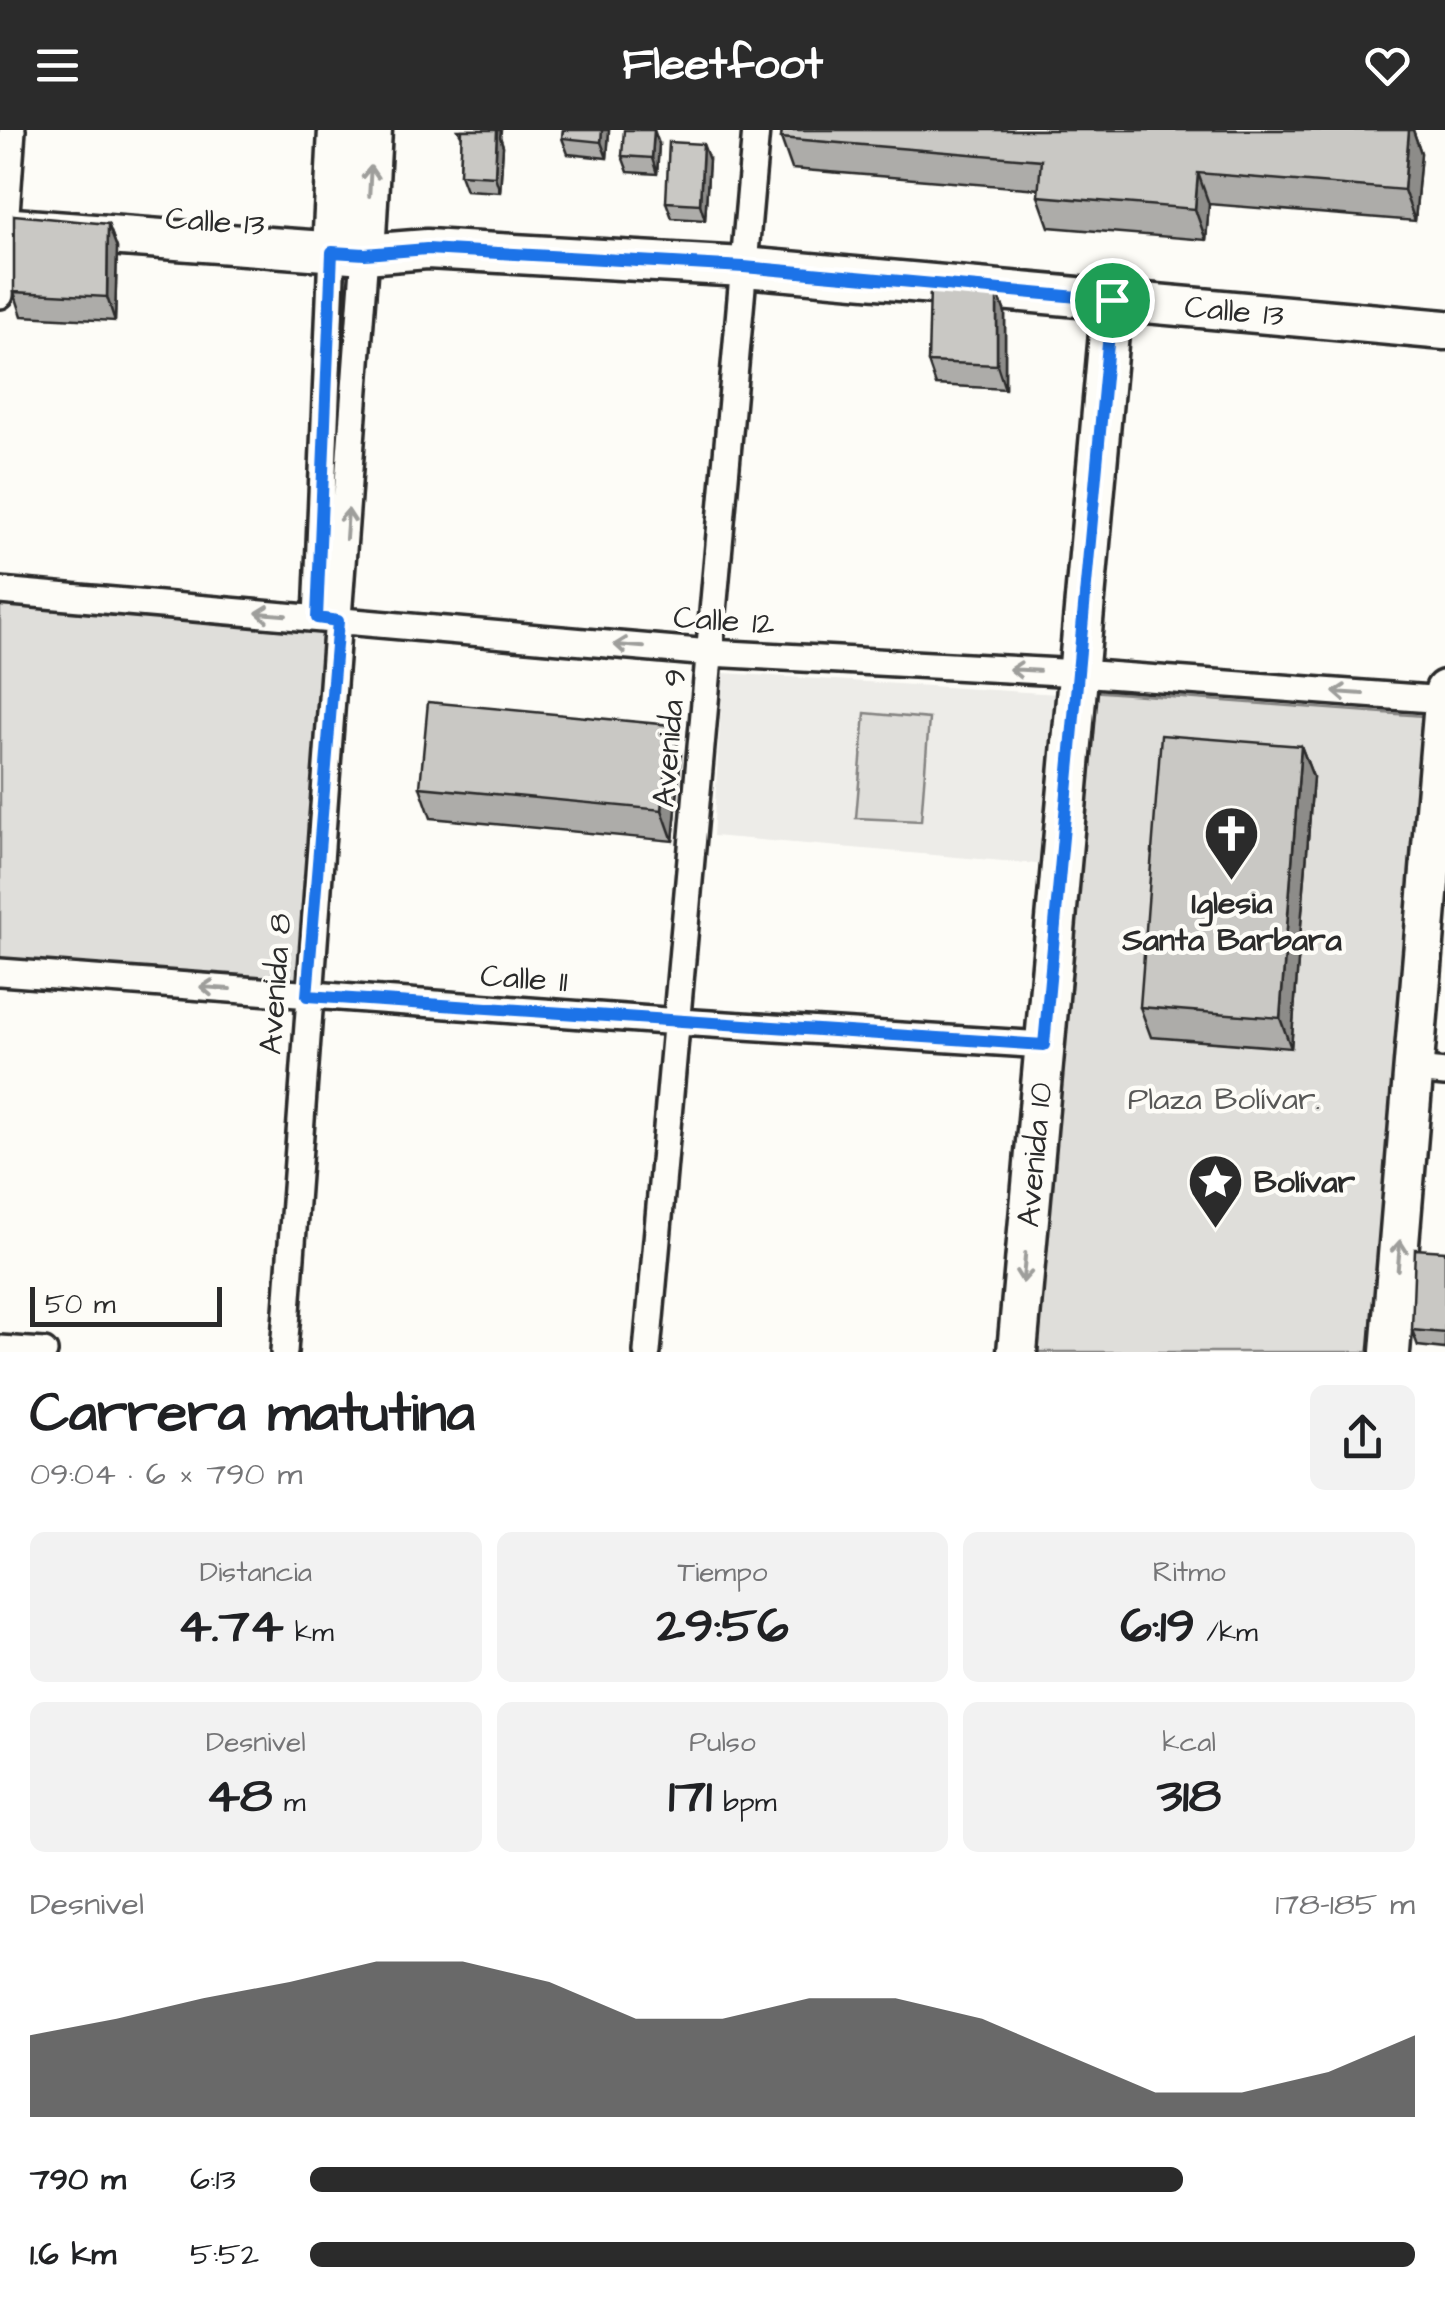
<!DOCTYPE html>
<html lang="es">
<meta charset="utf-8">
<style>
body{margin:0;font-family:"Architects Daughter",sans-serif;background:#f2f2f2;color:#202124;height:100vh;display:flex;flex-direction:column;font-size:38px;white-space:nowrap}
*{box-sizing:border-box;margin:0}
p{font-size:32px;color:#757577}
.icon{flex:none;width:55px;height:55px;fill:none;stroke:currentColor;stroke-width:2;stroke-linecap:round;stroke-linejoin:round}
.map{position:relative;height:1222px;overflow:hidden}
.drawer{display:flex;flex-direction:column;background:#fff;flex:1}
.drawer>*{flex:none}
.scale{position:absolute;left:30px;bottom:25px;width:192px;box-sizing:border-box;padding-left:10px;border:5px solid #2b2b2b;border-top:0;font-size:28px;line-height:35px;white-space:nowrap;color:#2b2b2b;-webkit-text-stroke:8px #fdfcf7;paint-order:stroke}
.pin{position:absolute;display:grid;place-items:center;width:85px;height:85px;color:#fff;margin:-42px;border:5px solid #fff;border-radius:50%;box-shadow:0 2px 10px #0007}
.round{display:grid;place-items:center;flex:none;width:105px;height:105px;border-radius:15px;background:#f2f2f2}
.headline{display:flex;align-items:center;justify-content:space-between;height:170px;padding:0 30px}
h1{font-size:55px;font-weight:800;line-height:75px}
.metrics{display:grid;grid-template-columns:repeat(3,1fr);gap:15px;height:170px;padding:10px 30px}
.metrics div{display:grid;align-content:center;border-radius:15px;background:#f2f2f2;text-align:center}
.metrics b{font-size:50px;font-weight:800}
.metrics small{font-size:28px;font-weight:400}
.metrics p{font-size:28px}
.chart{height:280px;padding:20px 30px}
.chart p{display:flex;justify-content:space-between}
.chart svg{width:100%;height:180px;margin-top:10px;fill:#2b2b2b;opacity:.7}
ul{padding:0 30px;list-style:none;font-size:32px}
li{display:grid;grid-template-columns:160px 120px 1fr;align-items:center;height:75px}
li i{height:25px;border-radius:12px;background:#2b2b2b}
header{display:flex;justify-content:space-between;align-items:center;height:130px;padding:0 30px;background:#2b2b2b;color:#fff;font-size:45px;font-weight:800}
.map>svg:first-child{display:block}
.built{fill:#edece8}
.green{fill:#dfdeda;stroke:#858482;stroke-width:2.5}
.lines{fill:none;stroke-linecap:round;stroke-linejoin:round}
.street-casing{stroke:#2b2b2b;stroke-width:32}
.secondary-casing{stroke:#2b2b2b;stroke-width:45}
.street{stroke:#fdfcf7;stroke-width:25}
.secondary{stroke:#fdfcf7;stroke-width:38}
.wall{fill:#adaca9;stroke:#2b2b2b;stroke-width:2.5}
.shaded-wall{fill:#8d8c89;stroke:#2b2b2b;stroke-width:2.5}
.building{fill:#c9c8c4;stroke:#2b2b2b;stroke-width:2.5}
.oneway{stroke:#9e9e9b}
.route-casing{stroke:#fff;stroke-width:20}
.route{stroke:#1a73e8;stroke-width:12}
.labels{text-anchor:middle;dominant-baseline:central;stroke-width:9;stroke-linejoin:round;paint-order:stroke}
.street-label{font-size:32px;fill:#2b2b2b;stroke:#fdfcf7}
.poi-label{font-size:32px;font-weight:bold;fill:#2b2b2b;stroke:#fdfcf7}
.park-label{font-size:32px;fill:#585857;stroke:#fdfcf7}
</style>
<header><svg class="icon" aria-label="menu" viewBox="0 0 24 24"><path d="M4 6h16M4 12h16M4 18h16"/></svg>Fleetfoot<svg class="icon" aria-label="heart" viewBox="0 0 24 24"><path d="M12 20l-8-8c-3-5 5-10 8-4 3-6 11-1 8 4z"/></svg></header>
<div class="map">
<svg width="1445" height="1222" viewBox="0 0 1445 1222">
<rect width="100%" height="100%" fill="#fdfcf7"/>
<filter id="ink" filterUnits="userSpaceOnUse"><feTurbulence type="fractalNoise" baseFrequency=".01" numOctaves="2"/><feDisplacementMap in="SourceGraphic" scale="20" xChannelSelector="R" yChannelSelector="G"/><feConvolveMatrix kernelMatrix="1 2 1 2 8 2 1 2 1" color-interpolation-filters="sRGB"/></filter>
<g filter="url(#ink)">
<path class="built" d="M723,543l336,21 -11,171 -335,-29z"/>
<path class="green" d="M0,469l332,30 -32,361 -300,-26z
M1090,561l334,25 -52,636h-337z
M865,583l64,6 -8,102 -65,-3z"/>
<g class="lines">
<defs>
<path id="street" d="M0,165l12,-165
M0,461l710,62 369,20 366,27
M317,488l15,-367
M0,842l679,50 365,23
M1416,940l29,3
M0,1219l44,3
M284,1222c24,-366 56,-732 81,-1098
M647,1222l109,-1222"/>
<g id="secondary">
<path id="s1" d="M0,97l365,27 62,-5 317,18 701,63"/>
<path d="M332,121l6,-121"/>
<path d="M365,124l7,-124"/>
<path id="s2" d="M1017,1222l95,-1052"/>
<path d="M1390,1222l55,-662"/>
</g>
</defs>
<use href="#street" class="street-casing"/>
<use href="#secondary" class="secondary-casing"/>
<use href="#street" class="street"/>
<use href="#secondary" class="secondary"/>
</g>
<path class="wall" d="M458,0h43l-1,7 3,9 -3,46 -34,-2 -6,-16 2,-37z
M563,0h46l-2,28 -39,-4 -6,-16z
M782,0h631l8,23 -6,68 -206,-17 -3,36 -157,-13 -11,-31 1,-7 -247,-20 -11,-31z
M659,14l-2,30 -29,-2 -6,-16z
M709,30l-4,60 -33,-2 -6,-16z
M108,94l9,24 -2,73 -93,-5 -8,-24z
M997,160l8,23v76l-69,-4 -8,-23z
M670,595l11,30 -8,86 -242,-23 -11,-31z
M1301,616l12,31 -22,271 -140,-11 -11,-30z
M1445,1121v98l-27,-3 -6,-16z"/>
<path class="shaded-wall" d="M497,0h4l-1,7 3,9 -3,46 -5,-16z
M602,0h7l-2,28 -6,-16z
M654,0l5,14 -2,30 -5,-16z
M1409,0h4l8,23 -6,68 -11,-31z
M703,14l6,16 -4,60 -5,-16z
M1198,43l11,31 -3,36 -11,-31z
M108,94l9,24 -2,73 -8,-24z
M997,160l8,23v76l-8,-24z
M670,595l11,30 -8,86 -11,-31z
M1301,616l12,31 -22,271 -11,-30z"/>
<path class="building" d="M462,0h35l-2,46 -35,-2z
M563,0h39l-1,12 -39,-4z
M624,0h30l-2,28 -30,-2z
M782,0h627l-5,60 -206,-17 -3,36 -157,-13 3,-36 -260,-22z
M669,12l34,2 -3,60 -34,-2z
M14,85l94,9 -1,73 -93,-5z
M930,158l67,2v75l-69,-3z
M428,572l242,23 -8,85 -242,-23z
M1161,605l140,11 -21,272 -140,-11z
M1415,1119l30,2v82l-33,-3z"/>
<defs><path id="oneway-shaft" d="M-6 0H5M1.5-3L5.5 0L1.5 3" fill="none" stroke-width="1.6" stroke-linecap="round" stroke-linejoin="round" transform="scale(2.5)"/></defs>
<g class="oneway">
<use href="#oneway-shaft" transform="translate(370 51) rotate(-87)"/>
<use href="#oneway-shaft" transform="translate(347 394) rotate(-86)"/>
<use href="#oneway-shaft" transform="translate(271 484) rotate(-175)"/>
<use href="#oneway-shaft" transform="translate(629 516) rotate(-175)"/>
<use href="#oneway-shaft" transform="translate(1024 540) rotate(-177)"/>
<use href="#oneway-shaft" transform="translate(1348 563) rotate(-176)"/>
<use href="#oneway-shaft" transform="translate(215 858) rotate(-176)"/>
<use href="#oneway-shaft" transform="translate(1399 1125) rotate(-85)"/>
<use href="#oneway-shaft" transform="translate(1024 1138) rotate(95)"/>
</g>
</g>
<g class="lines" filter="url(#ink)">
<defs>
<path id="route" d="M427,119l317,18 368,33 -68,745 -737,-49 31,-375 -21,-3 15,-366 33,2z"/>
</defs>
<use href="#route" class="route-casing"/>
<use href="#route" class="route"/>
</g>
<defs>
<symbol id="church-pin" viewBox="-11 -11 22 30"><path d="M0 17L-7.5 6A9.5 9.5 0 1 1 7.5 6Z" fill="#2b2b2b" stroke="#fdfcf7"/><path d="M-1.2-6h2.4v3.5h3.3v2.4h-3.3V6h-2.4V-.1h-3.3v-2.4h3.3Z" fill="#fff"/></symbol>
<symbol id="sight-pin" viewBox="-11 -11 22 30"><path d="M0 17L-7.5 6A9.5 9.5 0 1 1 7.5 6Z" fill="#2b2b2b" stroke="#fdfcf7"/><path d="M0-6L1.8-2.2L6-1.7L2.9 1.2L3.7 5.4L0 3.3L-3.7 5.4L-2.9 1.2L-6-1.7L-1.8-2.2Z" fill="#fff"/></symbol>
</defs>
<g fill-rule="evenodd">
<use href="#church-pin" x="1200" y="672" width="63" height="86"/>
<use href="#sight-pin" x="1184" y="1020" width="63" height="86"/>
</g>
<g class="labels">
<g class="street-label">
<text transform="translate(215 92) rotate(4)">Calle 13</text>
<text stroke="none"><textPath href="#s1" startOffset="1238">Calle 13</textPath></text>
<text transform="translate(724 491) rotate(4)">Calle 12</text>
<text transform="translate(670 608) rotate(-85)">Avenida 9</text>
<text transform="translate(524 849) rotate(4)">Calle 11</text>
<text transform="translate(276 854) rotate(-86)">Avenida 8</text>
<text stroke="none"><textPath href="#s2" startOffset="198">Avenida 10</textPath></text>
</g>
<g class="poi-label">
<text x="1232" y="773">Iglesia<tspan x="1232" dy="37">Santa Barbara</tspan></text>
<text x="1254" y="1052" text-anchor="start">Bolívar</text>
</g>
<g class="park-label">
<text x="1224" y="969">Plaza Bolívar.</text>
</g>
</g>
</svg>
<div class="scale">50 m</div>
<div class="pin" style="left:1112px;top:170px;background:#1e9e55"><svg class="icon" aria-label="arrive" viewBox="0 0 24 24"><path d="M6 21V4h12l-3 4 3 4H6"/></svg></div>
</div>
<section class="drawer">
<div class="headline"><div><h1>Carrera matutina</h1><p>09:04 · 6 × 790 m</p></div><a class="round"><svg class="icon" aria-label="share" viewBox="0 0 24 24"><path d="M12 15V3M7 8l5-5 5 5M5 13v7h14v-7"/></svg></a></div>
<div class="metrics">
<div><p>Distancia</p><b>4.74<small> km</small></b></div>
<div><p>Tiempo</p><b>29:56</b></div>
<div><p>Ritmo</p><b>6:19<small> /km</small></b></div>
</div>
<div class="metrics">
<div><p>Desnivel</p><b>48<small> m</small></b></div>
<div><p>Pulso</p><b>171<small> bpm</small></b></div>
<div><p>kcal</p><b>318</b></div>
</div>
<div class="chart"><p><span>Desnivel</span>178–185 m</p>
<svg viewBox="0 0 160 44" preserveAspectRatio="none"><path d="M0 44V24L10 20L20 15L30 11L40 6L50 6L60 11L70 20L80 20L90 15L100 15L110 20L120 29L130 38L140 38L150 33L160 24V44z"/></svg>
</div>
<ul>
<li><b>790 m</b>6:13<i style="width:79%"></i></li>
<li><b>1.6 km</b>5:52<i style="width:100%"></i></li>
</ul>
</section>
